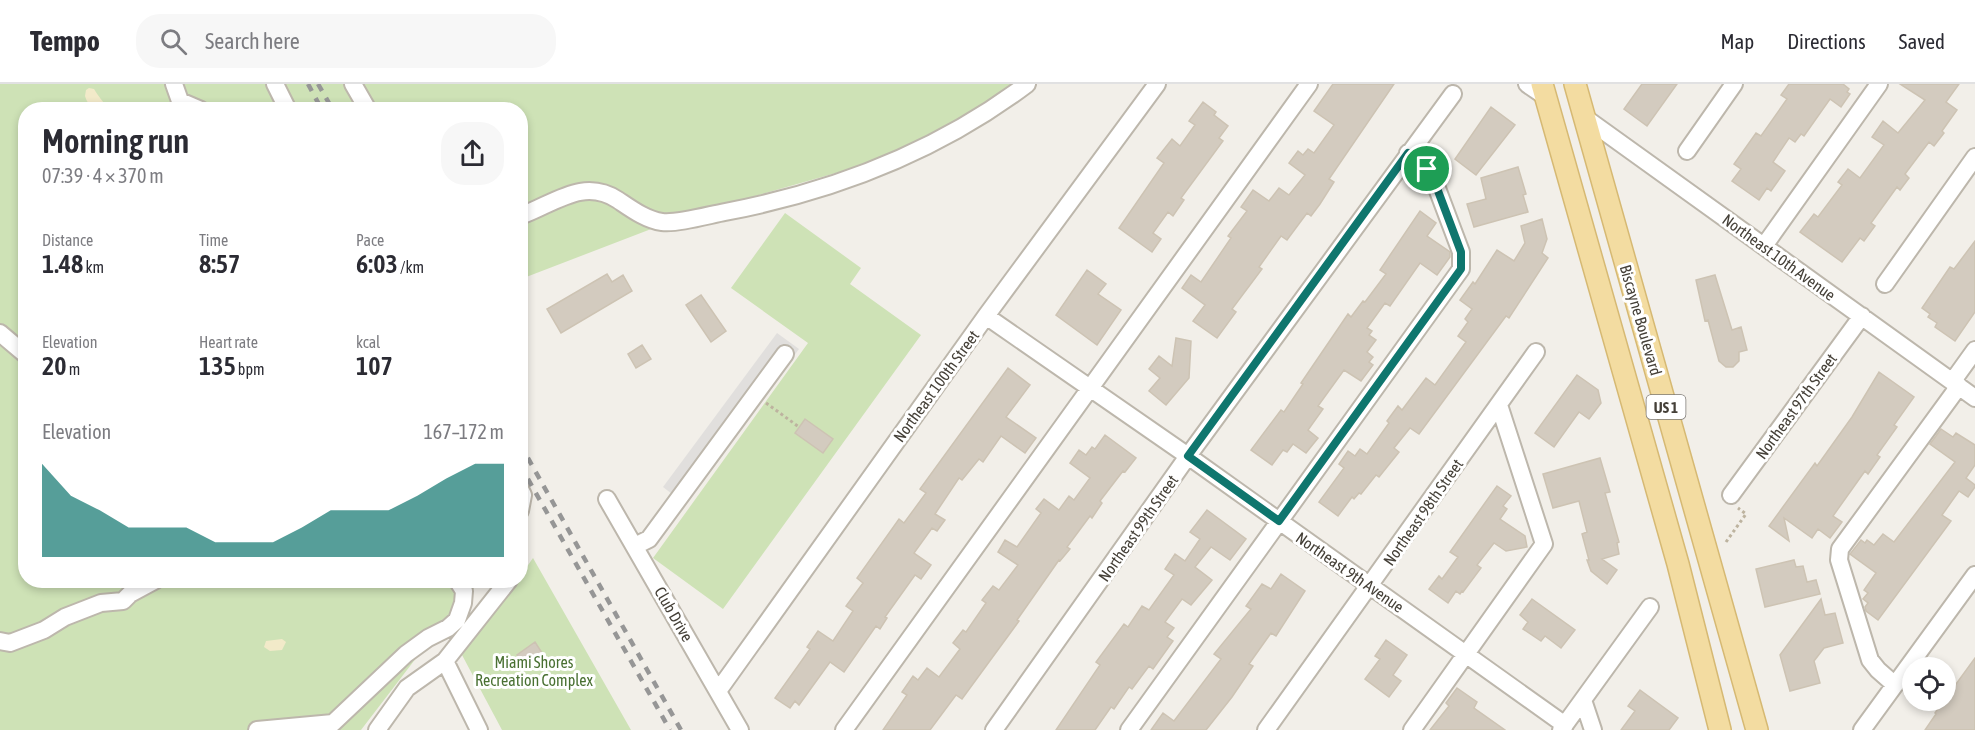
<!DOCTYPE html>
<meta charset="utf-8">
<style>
body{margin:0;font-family:"Asap Condensed",sans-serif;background:#f7f7f7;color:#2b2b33;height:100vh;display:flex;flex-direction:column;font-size:22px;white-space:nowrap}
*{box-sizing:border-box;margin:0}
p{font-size:20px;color:#7c7c81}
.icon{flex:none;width:33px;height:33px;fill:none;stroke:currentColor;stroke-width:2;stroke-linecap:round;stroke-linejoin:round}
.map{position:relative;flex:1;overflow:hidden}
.side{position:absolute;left:18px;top:18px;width:510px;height:486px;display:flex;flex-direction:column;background:#fff;border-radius:24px;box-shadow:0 3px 9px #0003}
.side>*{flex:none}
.buttons{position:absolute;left:1902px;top:573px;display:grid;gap:12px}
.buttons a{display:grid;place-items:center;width:54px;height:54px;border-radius:50%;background:#fff;box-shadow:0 3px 9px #0003;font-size:30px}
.pin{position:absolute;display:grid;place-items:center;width:51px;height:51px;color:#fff;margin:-26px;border:3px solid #fff;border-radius:50%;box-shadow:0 2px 6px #0007}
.round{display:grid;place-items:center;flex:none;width:63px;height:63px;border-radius:24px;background:#f7f7f7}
.head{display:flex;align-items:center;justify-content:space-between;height:102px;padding:0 24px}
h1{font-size:33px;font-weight:600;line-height:45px}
.stats{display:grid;grid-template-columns:repeat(3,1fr);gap:9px;height:102px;padding:6px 24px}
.stats div{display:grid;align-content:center}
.stats b{font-size:26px;font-weight:600}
.stats small{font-size:16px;font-weight:400}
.stats p{font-size:16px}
.chart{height:168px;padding:12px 24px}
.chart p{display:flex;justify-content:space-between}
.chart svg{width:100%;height:108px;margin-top:6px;fill:#0f766e;opacity:.7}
header{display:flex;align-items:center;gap:36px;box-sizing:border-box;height:84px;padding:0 30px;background:#fff;border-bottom:2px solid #e1e1e2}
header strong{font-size:28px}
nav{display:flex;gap:33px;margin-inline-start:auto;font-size:21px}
.search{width:420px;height:54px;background:#f7f7f7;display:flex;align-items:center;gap:15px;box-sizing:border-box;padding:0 21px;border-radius:24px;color:#7c7c81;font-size:22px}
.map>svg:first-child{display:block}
.green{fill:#cee2b6}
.sand{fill:#f2eac9}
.parking{fill:#e1dfdd}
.building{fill:#d3cbbf;stroke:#cdc3b3;stroke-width:1.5}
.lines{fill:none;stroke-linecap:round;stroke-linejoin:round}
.minor-casing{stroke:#bdb7ac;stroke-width:20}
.major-casing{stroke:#d6b973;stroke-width:24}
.path{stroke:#bdb39f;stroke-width:3;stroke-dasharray:3 3;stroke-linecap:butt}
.minor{stroke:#fff;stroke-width:16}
.major{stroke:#f3dca1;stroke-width:21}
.rail{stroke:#969696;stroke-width:4.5;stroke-dasharray:8 8;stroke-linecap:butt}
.route-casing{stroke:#fff;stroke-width:12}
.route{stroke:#0f766e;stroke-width:8}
.labels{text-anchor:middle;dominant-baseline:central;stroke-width:6;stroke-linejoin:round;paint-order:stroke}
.shield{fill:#fff;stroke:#7d7974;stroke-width:1.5}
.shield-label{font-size:15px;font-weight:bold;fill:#454038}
.street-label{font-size:16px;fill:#454038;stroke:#fff}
.park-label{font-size:16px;fill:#497032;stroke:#fff}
</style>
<header>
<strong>Tempo</strong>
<div class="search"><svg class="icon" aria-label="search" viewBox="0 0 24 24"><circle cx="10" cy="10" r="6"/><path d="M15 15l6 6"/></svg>Search here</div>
<nav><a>Map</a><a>Directions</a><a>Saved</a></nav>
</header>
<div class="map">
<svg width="1975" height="646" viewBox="0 0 1975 646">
<rect width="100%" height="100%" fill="#f2efe9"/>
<path class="green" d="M0,0h1016l-71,58 -260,74 -164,63 -1,-169h-494v470l455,1 -25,25 -95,124h-361z
M785,129l76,55 -11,16 71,51 -198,274 -70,-51 155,-215 -77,-55z
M533,474l98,172h-129l-40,-75 54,-74 4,-1 1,-5z"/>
<path class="sand" d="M89,4l5,1c4,7 9,12 14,20 -12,1 -19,0 -23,-13l1,-6z
M282,555l4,3 -4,8 -12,1 -6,-4 2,-6z"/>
<path class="parking" d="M777,249l22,16 -114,155 -22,-17z"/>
<path class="building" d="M1333,0h61l-65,95 5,3 -14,22 -9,12 -4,-3 -20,27 -6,-4 -22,31 3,2 -30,40 4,3 -19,26 -24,-17 12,-16 -23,-17 9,-13 10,7 30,-44 -3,-2 19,-25 -6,-4 12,-17 16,11 10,-13 10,7 16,-20 -16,-12 9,-12 5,4 5,-6 6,4 20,-28 -20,-14z
M1642,0h35l-30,42 -23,-17z
M1789,0h54l6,5 -2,3 3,2 -9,13 -11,-8 -26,37 -3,-2 -6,8 -6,-4 -16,24 12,9 -14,20 -4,-3 -8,12 -27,-19 9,-12 -7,-5 22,-31 5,3 26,-37 -6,-4z
M1900,0h59l-13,18 11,8 -15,21 2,2 -10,13 -5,-4 -24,32 4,4 -9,12 -3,-3 -26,36 4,3 -11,15 -4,-3 -18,24 -42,-30 14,-18 4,3 24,-32 -4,-3 10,-13 12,9 24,-33 -12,-8 11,-16 15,12 27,-33z
M1203,18l13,10 -2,3 14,11 -9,12 4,3 -42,57 3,2 -11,16 -5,-4 -15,21 8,6 -9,13 -33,-24 45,-65 -7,-5 15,-19 8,7 15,-21 -6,-4z
M1491,23l24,18 -39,50 -21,-16z
M1518,83l8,27 -3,1 5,17 -54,15 -7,-23 19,-5 -5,-21z
M1420,127l16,12 -9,13 23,16v5l-13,18 -17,-12 -30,43 -5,-3 -18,25 5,3 -3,4 7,5 -9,12 6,5 -4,5 4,3 -12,16 -17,-11 -26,36 5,3 -15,21 10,8 -12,15 -13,-9 -6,8 -4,-2 -11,15 -21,-15 30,-40 3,2 19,-28 -2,-1 47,-69 3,3 12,-16 2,1 21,-28 -6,-4z
M1542,135l5,20 -5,14 6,5 -39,60 -3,-2 -87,118 -9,-6 -16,20 5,4 -20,25 -3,-2 -15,19 -2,-1 -5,6 -2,-2 -14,19 -19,-14 25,-34 -5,-4 9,-13 7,5 5,-7 7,5 22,-31 -2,-2 11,-15 4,4 24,-32 9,7 31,-43 -8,-6 10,-14 -3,-3 7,-10 -12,-9 13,-18 2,2 22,-34 17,11 11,-18 -4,-17z
M1975,157v71l-20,29 -20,-14 2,-4 -9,-6 2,-3 -8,-6 28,-41 4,2z
M1087,186l19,14 -8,10 23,16 -24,35 -41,-30z
M607,190l5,8 11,-7 9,16 -71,42 -14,-24z
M1715,191l17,55 9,-3 6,23 -8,2v9l-6,6h-7l-7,-6 -11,-41 -3,1 -9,-41z
M701,211l25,36 -15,11 -25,-37z
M1176,254l15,3 -2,37 -23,27 -17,-14 11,-13 -11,-9 10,-13 13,10z
M642,261l9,14 -15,9 -8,-14z
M1008,284l22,17 -24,32 30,21 -11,15 -24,-17 -18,26 -4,-3 -17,21 -3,-2 -24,36 10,6 -8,11 -5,-3 -18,25 17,12 -10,14 -6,-4 -30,42 2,1 -7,11 -4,-3 -32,46 -14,-10 -31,43 -4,-4 -5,7 -15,-10 35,-49 -3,-2 11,-16 15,10 20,-30 -7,-5 17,-23 -6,-5 42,-59 5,4 22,-30 -6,-4z
M1879,288l35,25 -20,28 3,2 -20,28 3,2 -12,17 -3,-3 -32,45 9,6 -12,16 -12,-9 -6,9 -28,-20 5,23 -20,-15 46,-63 2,3 35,-49z
M1577,291l21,15 3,13 -12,16 -10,-7 -25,35 -19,-14z
M805,335l28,20 -10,14 -28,-20z
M1941,345l12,8 3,-4 19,12v20l-9,13 9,7v2l-7,10 -9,-6 -17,24 9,6 -73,99 -12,-9 -1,-4 3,-4 -5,-4 5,-6 -4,-3 12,-17 -26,-19 11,-14 4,3 2,-3 7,5 9,-11 11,8 61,-80 -25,-18z
M1105,351l31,23 -11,14 -2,-1 -23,30 2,2 -10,15 -2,-2 -23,31 3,2 -10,12 -1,-1 -42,60 2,1 -57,78 -6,-4 -26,35h-47l24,-35 -5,-3 11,-16 5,4 9,-12 12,9 21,-28 -7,-6 10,-13 3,2 20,-29 -4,-3 11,-14 6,4 19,-25 -20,-13 7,-12 12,7 24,-34 -5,-4 8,-10 15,11 10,-14 5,4 16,-22 -20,-15 9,-13 7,5 6,-8 3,2z
M1600,374l10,34 -5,1 14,49 -2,1 2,11 -17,5 15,11 -10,14 -16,-13 -4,-11h2l-7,-26 5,-2 -8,-31 -26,7 -10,-34z
M1497,402l14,10 -8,10 4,3 -7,10 25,17 2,11 -21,4 -12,-8 -17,22 4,3 -18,24 -1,-1 -2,3 -4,-3 -8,12 -19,-14 10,-13 3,3 16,-22 -8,-5z
M1207,426l39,29 -16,21 -19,-13 -16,20 17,13 -21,25 -9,-6 -17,23 9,6 -7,9 6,4 -20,28 -4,-3 -17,23 -3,-2 -15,22 -3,-2 -16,23h-39l44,-65 -4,-3 28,-38 4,3 14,-21 7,4 25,-35 -9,-6 10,-15 10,7 15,-22 -10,-7z
M1794,476l2,7 7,-1 4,16 9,-2 4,14 -55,13 -9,-38z
M1281,490l24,17 -29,45 -5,-3 -22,31 4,2 -21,31 -26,33h-55l12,-17 11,8 47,-62 -7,-5 37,-45 -5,-3 16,-22 9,5z
M1532,515l43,31 -14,18 -16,-12 -4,5 -18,-12 5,-7 -8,-7z
M1821,515l4,16 10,-2 8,30 -19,5 -10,13 6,22 -30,8 -10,-36z
M1386,556l21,15 -14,20 8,6 -12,16 -24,-18 15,-20 -5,-3z
M535,558l9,14 -17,12 -10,-13z
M1975,574v72h-50l11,-16 -1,-1z
M1457,604l20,14 -3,6 31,22h-75l19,-24 -3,-3z
M1640,606l38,28 -9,12h-48l14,-19 -7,-5z"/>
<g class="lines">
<defs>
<path id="minor" d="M174,0l6,17 21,9
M275,0l13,26
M353,0l15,26
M1527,0l19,13
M1584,33l391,281
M1687,67l47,-67
M520,132c34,-12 63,-39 98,-16 12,8 28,20 44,22 15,2 47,-7 63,-10 110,-21 212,-60 302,-128
M1764,162l115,-162
M1885,200l90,-127
M986,232l202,140 377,269
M0,249l26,22
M1952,298l23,-32
M520,405l3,6 -3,16
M1731,411l131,-179
M607,415l133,231
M635,462l14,-7 136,-185
M0,557l10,2 34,-13 21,-13 36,-14 22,-2 7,-7 26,-14
M445,577l34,69
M1895,601l-17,-15 -8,-10 -31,-100 1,-11 119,-163
M718,607l268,-375 171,-232
M1583,616l10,30
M257,646l76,-7 73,-69 22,-16 20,-10 9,-8 6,-17 1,-12 -7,-11
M377,646l30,-42 38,-27 64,-81
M844,646l465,-646
M994,646l194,-274 265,-362
M1129,646l332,-461v-17l-29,-77 -7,-9 -17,-13
M1266,646l270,-378
M1412,646l132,-186 -45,-139
M1561,646l89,-123
M1862,646l113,-155"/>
<path id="major" d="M1542,0l136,480 42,166
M1575,0l182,646"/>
</defs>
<use href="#minor" class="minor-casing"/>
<use href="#major" class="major-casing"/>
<path class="path" d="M766,319l33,24
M1726,458l20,-28 -8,-6"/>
<use href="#minor" class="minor"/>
<use href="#major" class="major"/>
<path class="rail" d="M308,0l14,26
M318,0l15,26
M520,360l161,286
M520,381l150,265"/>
</g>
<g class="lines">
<defs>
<path id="route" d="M1408,69l17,13 7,9 29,77v17l-182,252 -91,-65z"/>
</defs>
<use href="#route" class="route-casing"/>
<use href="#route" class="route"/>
</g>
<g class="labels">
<rect class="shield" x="1646.5" y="311" width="39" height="24" rx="4.5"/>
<g class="shield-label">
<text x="1666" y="323">US 1</text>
</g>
<g class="street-label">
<text transform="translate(1779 173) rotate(36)">Northeast 10th Avenue</text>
<text transform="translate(1641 236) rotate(74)">Biscayne Boulevard</text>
<text transform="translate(936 302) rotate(-54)">Northeast 100th Street</text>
<text transform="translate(1796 322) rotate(-54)">Northeast 97th Street</text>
<text transform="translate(1423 428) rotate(-55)">Northeast 98th Street</text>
<text transform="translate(1138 444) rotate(-55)">Northeast 99th Street</text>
<text transform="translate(1350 488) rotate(35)">Northeast 9th Avenue</text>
<text transform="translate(674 530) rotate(60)">Club Drive</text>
</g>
<g class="park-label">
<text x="534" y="578">Miami Shores<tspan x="534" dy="18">Recreation Complex</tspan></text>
</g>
</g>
</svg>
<div class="buttons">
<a><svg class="icon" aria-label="locate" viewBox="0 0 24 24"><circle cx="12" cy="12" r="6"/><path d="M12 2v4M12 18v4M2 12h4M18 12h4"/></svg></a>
</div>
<div class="pin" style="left:1427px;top:85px;background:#1e9e55"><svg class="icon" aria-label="arrive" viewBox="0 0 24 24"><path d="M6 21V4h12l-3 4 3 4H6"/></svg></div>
<section class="side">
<div class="head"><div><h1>Morning run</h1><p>07:39 · 4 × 370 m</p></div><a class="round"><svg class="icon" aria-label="share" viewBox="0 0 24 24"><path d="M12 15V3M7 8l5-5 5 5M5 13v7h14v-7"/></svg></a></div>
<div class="stats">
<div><p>Distance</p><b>1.48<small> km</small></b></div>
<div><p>Time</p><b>8:57</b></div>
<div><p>Pace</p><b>6:03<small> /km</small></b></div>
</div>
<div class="stats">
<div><p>Elevation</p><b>20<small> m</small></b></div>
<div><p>Heart rate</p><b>135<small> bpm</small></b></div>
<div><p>kcal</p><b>107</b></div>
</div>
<div class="chart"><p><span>Elevation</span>167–172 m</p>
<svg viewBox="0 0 160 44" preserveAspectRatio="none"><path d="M0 44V6L10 19L20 25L30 32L40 32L50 32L60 38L70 38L80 38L90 32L100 25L110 25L120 25L130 19L140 12L150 6L160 6V44z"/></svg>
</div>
</section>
</div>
